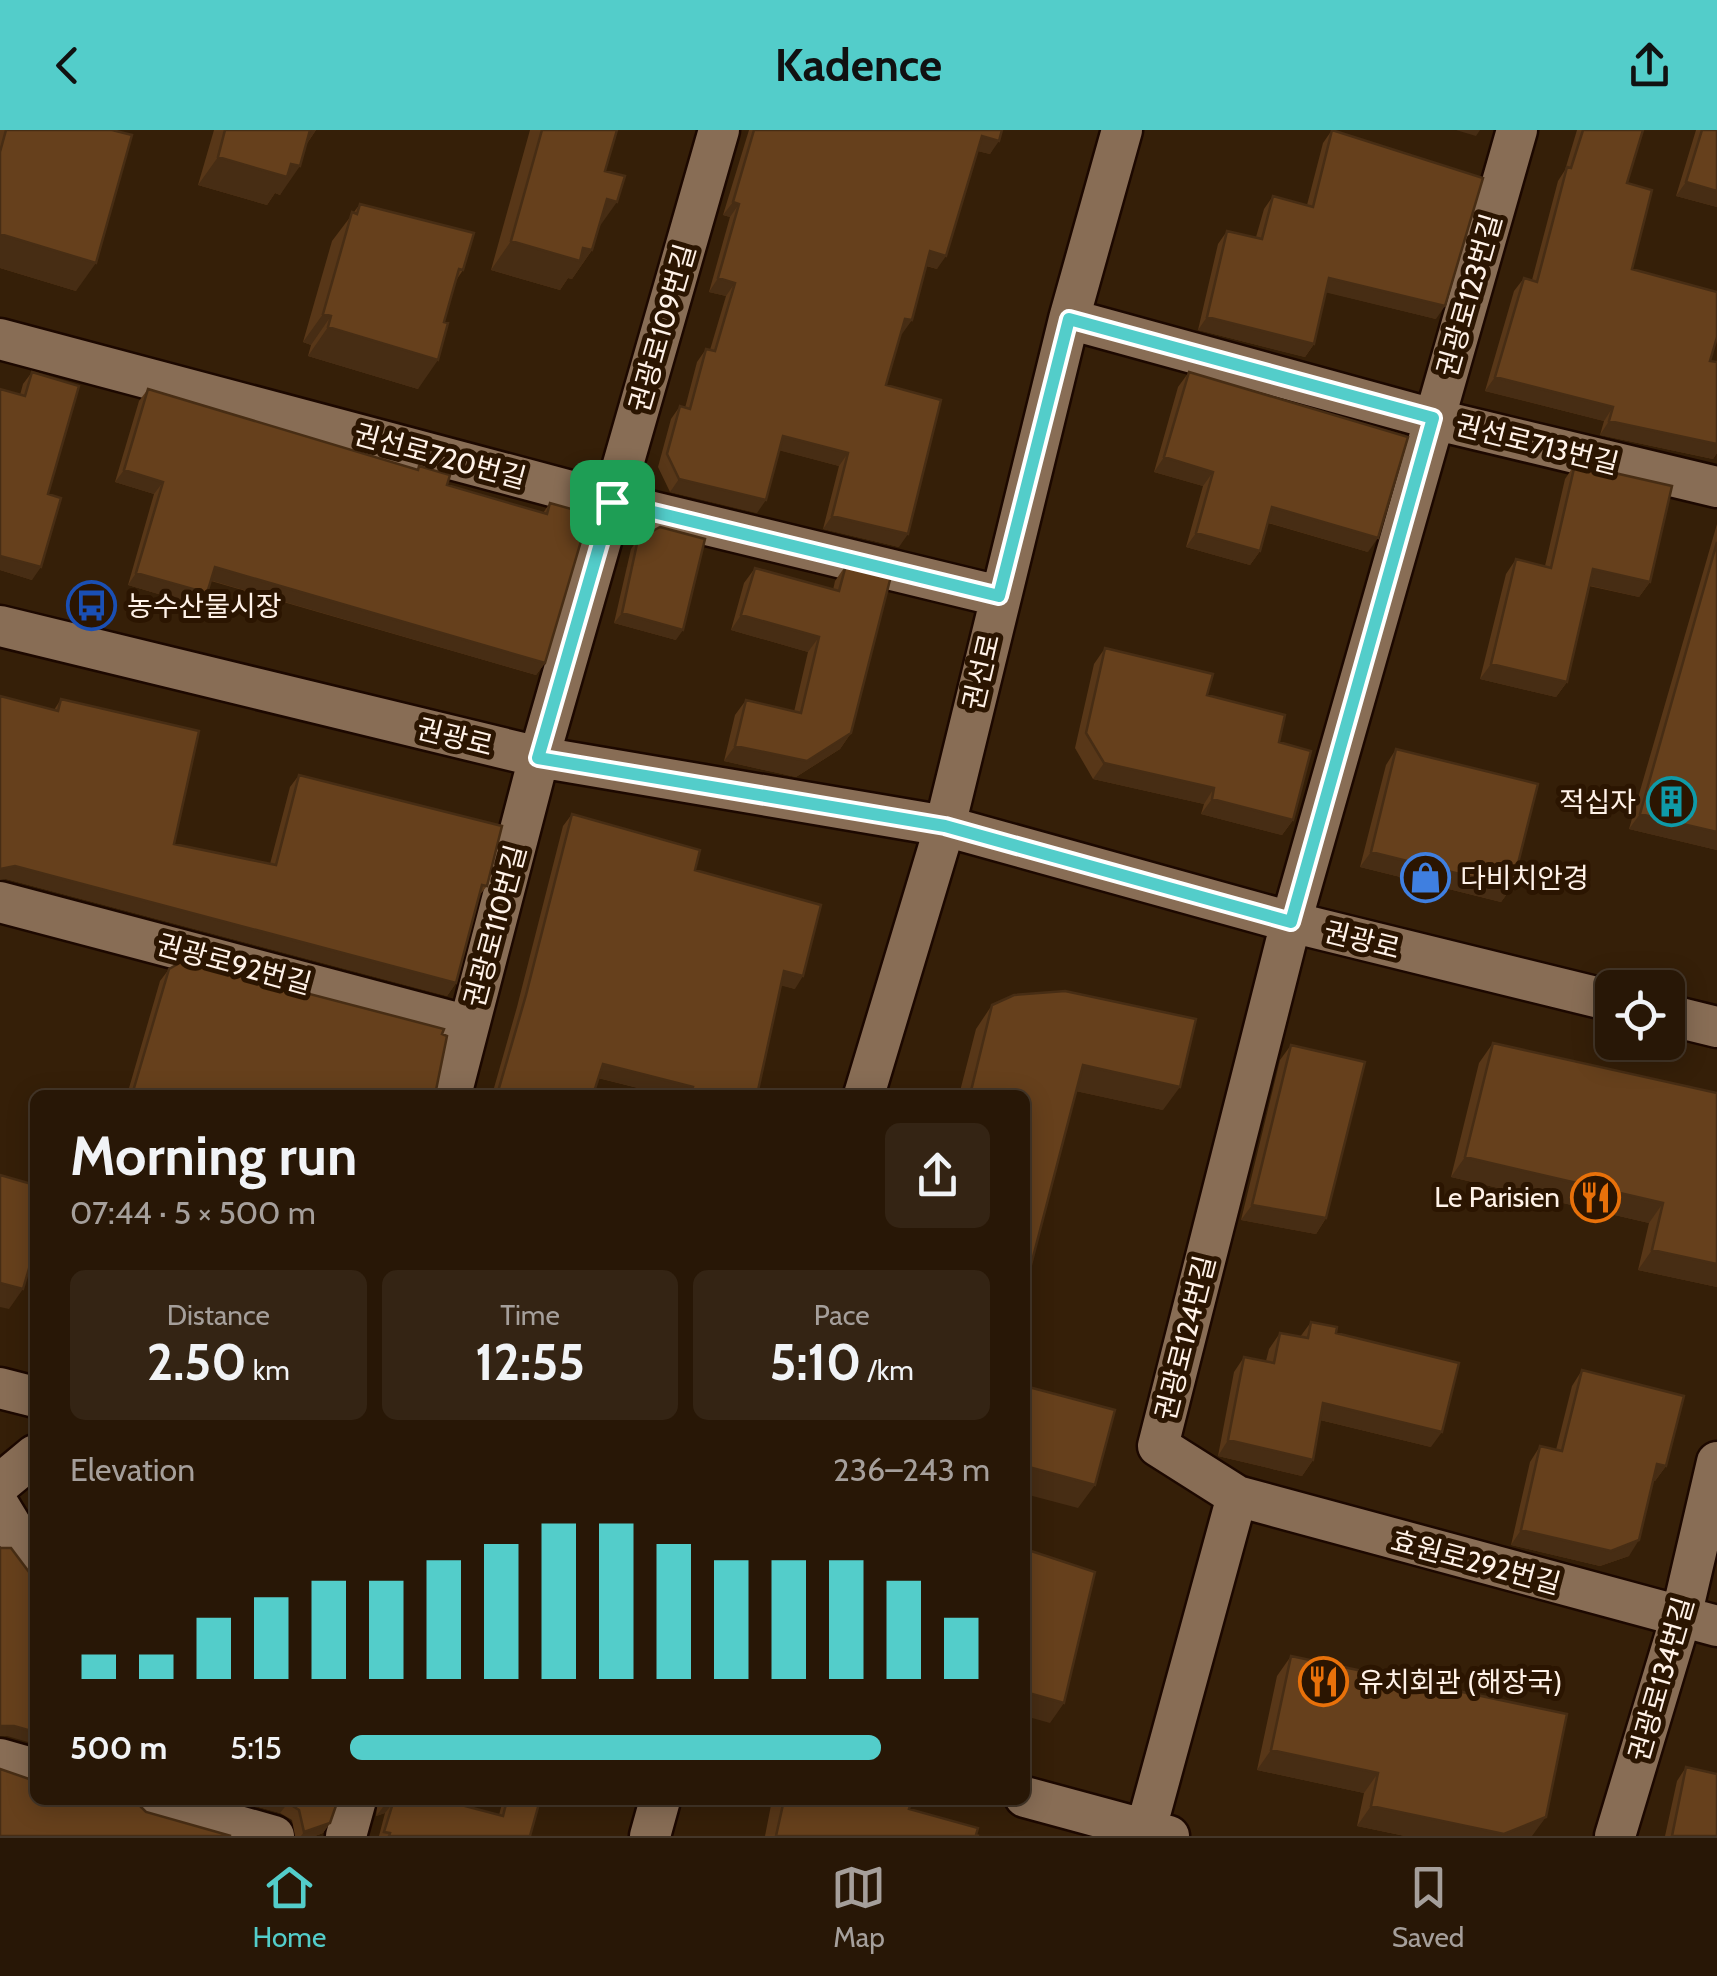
<!DOCTYPE html>
<meta charset="utf-8">
<style>
body{margin:0;font-family:Cabin,"Noto Sans KR",sans-serif;background:#342414;color:#f1f3f6;height:100vh;display:flex;flex-direction:column;font-size:38px;white-space:nowrap}
*{box-sizing:border-box;margin:0}
p{font-size:32px;color:#a59f9b}
.icon{flex:none;width:55px;height:55px;fill:none;stroke:currentColor;stroke-width:2;stroke-linecap:round;stroke-linejoin:round}
.map{position:relative;flex:1;overflow:hidden}
.details{position:absolute;left:30px;top:960px;width:1000px;height:715px;display:flex;flex-direction:column;background:#281706;border-radius:15px;box-shadow:0 5px 25px #0003,0 0 0 2px #443628}
.details>*{flex:none}
.buttons{position:absolute;left:1595px;top:840px;display:grid;gap:20px}
.buttons a{display:grid;place-items:center;width:90px;height:90px;border-radius:15px;background:#281706;box-shadow:0 5px 25px #0003,0 0 0 2px #443628;font-size:50px}
.pin{position:absolute;display:grid;place-items:center;width:85px;height:85px;color:#fff;margin:-42px;border-radius:20px;box-shadow:0 5px 15px #0006}
.round{display:grid;place-items:center;flex:none;width:105px;height:105px;border-radius:15px;background:#342414}
.overview{display:flex;align-items:center;justify-content:space-between;height:170px;padding:0 40px}
h1{font-size:55px;font-weight:800;line-height:75px}
.stats{display:grid;grid-template-columns:repeat(3,1fr);gap:15px;height:170px;padding:10px 40px}
.stats div{display:grid;align-content:center;border-radius:15px;background:#342414;text-align:center}
.stats b{font-size:50px;font-weight:800}
.stats small{font-size:28px;font-weight:400}
.stats p{font-size:28px}
.chart{height:280px;padding:20px 40px}
.chart p{display:flex;justify-content:space-between}
.chart svg{width:100%;height:180px;margin-top:10px;stroke:#53cdca;stroke-width:6}
ul{padding:0 40px;list-style:none;font-size:32px}
li{display:grid;grid-template-columns:160px 120px 1fr;align-items:center;height:75px}
li i{height:25px;border-radius:12px;background:#53cdca}
header{display:flex;justify-content:space-between;align-items:center;height:130px;padding:0 40px;background:#53cdca;color:#111;font-size:45px;font-weight:800}
.tabs{display:flex;justify-content:space-around;align-items:center;height:140px;border-top:2px solid #443628;background:#281706;font-size:28px;color:#a59f9b}
.tabs a{display:grid;justify-items:center;gap:5px}
.tabs .current{color:#53cdca}
.map>svg:first-child{display:block}
.lines{fill:none;stroke-linecap:round;stroke-linejoin:round}
.minor-casing{stroke:#1c0800;stroke-width:45}
.minor{stroke:#886d55;stroke-width:40}
.wall{fill:#583718}
.shaded-wall{fill:#472d14}
.building{fill:#66401c;stroke:#472d14;stroke-width:2.5}
.route-casing{stroke:#fff;stroke-width:20}
.route{stroke:#53cdca;stroke-width:12}
.labels{text-anchor:middle;dominant-baseline:central;stroke-width:10;stroke-linejoin:round;paint-order:stroke}
.street-label{font-size:28px;fill:#fff2e8;stroke:#2b1501}
.poi-label{font-size:28px;fill:#fff2e8;stroke:#2b1501;text-anchor:start}
</style>
<header><svg class="icon" aria-label="back" viewBox="0 0 24 24"><path d="M15 5l-7 7 7 7"/></svg>Kadence<svg class="icon" aria-label="share" viewBox="0 0 24 24"><path d="M12 15V3M7 8l5-5 5 5M5 13v7h14v-7"/></svg></header>
<div class="map">
<svg width="1717" height="1706" viewBox="0 0 1717 1706">
<rect width="100%" height="100%" fill="#351f08"/>
<g class="lines">
<defs>
<path id="minor" d="M1069,189l364,100 284,68
M0,209l612,163 387,94
M0,496l539,131 406,69 346,96 321,79
M0,772l469,124
M1668,885l49,12
M451,965l88,-338 180,-627
M864,965l81,-269 124,-507 53,-189
M0,1258l35,9
M0,1354l35,-29
M1237,1366l480,130
M0,1377l35,58
M0,1629l35,10
M1025,1667l144,39
M146,1670l128,36
M1146,1699l91,-333 -79,-50 133,-524 226,-792
M346,1706l10,-36
M650,1706l10,-36
M1615,1706l66,-219 36,-155"/>
</defs>
<use href="#minor" class="minor-casing"/>
<use href="#minor" class="minor"/>
</g>
<path class="wall" d="M0,0h112l-36,161 -76,-23z
M214,0h102l-10,15 -26,50 -5,-2 -8,12 -69,-20z
M530,0h87l-12,41 -7,58 -6,21 -20,29 -4,-1 -8,12 -69,-20z
M749,0h253l-12,24 -12,-3 -41,118 -11,-3 -14,54 -11,13 -15,52 13,162 -76,-18 16,-63 -60,-16 -22,63 -87,-21 -12,-25 13,-48 9,-13 5,2 12,-46 9,-13 4,1 16,-54 -17,-4 21,-75 -7,-2z
M1332,0l104,189 -110,-27 -12,52 -9,13 -107,-27 20,-86 9,-13 29,6 8,-28 9,-13 34,9 16,-62z
M1577,0h66l-16,53 5,86 78,92 7,1v91l-4,6 -113,-24 4,-14 -119,-30 29,-100 10,-13 8,2 26,-99 7,-11z
M1696,0h21v77l-41,-11z
M360,74l103,66 -8,12 -37,107 -110,-33 3,-11 -8,-3 29,-101z
M32,242l16,122 -16,86 -32,-10v-181l20,6 3,-11z
M1189,242l179,180 -100,-29 -8,28 -10,14 -64,-18 17,-61 -49,-14 24,-85z
M148,259l269,81 2,-4 28,19 96,28 7,-10 -5,160 -9,12 -325,-94 -12,25 -71,-21 26,-91 -39,-12 24,-81z
M1575,334l75,118 -11,15 -50,-11 -22,96 -11,15 -76,-18 26,-105 10,-15 29,7 20,-87z
M1717,394v326l-88,-21z
M638,409l38,101 -62,-17 17,-74z
M846,435l5,168 -11,16 -44,28 -72,-16 11,-46 11,-15 48,12 14,-60 -77,-22 13,-47 11,-15 78,22 2,-9z
M1105,518l102,47 72,47 14,78 -11,15 -81,-21 3,-10 -111,-25 -18,-31 19,-84z
M61,569l113,145 96,20 20,-77 9,-12 188,111 -8,10 -23,87 -9,13 -441,-117 48,-169z
M1396,619l116,138 -11,15 -141,-35 26,-102z
M572,684l123,56 100,119 -14,-4 -24,110h-91l-68,-17 -5,17h-101l25,-88 46,-181z
M169,839l266,126h-308l33,-114z
M992,875l171,105 -87,-19 -51,4h-66l17,-66z
M1493,913l224,50v194l-79,-17 11,-47 -198,-46 28,-114z
M1291,915l35,173 -10,16 -75,-14 39,-160z
M1311,1192l25,11 95,114 -111,-27 -7,40 -11,16 -84,-20 16,-84 10,-15 22,4 3,-12 11,-16 20,4z
M1582,1240l84,96 -11,15h-2l-24,75 -29,10 -89,-21 19,-83 10,-16 16,4 16,-64z
M1291,1526l241,180h-127l-48,-10 7,-33 -107,-23 20,-94z
M1686,1637l31,69h-52l12,-55z
M234,1670h104l-8,23 -7,10 -8,3h-20l-3,-16 -12,-7z
M378,1670h68v1l53,14 4,-15h41h-5l-9,36h-151l6,-23 -9,3z
M772,1670h140l-3,9 70,27h-214z"/>
<path class="shaded-wall" d="M304,0h12l-11,16z
M1456,0h24l-4,6z
M982,6l17,5 -9,13 -17,-4z
M218,27l73,7 9,2 -20,29 -5,-2 -8,12 -69,-20z
M1686,52l31,9v16l-41,-11z
M607,69l10,3 -20,28z
M733,72l6,2 -9,13 -7,-2z
M0,104l96,29 -20,28 -76,-23z
M511,111l72,7 9,2 -20,29 -4,-1 -8,12 -69,-20z
M930,121l16,5 -9,13 -16,-5z
M718,148l17,5 -9,13 -17,-4z
M1329,148l116,28 -9,13 -116,-28z
M323,184l8,2 -20,29 -8,-3z
M1207,187l107,27 -9,13 -107,-27z
M905,189l7,1 -10,14 -6,-2z
M328,197l110,33 -20,29 -110,-33z
M1495,247l118,30 -9,14 -119,-30z
M1609,291l108,23v9l-4,6 -113,-24z
M783,306l65,17 -9,13 -65,-17z
M1164,327l49,15 -10,14 -49,-14z
M124,340l39,12 -9,12 -39,-12z
M679,349l87,21 -9,13 -87,-21z
M1272,377l106,31 -10,14 -106,-31z
M832,386l76,18 -9,13 -76,-18z
M1196,403l64,18 -10,14 -64,-18z
M0,426l41,11 -9,13 -32,-10z
M215,437l330,96 -9,12 -330,-96z
M1593,439l57,13 -11,15 -56,-13z
M136,443l71,20 -8,13 -71,-21z
M622,483l61,17 -7,10 -62,-17z
M741,485l78,22 -11,15 -77,-22z
M1491,534l76,18 -11,15 -76,-18z
M851,603l-11,16 -44,28 -72,-16 11,-15z
M1104,633l110,25 -10,16 -111,-25z
M1212,669l81,21 -11,15 -81,-21z
M1640,684l77,18v18l-88,-21z
M1371,722l141,35 -11,15 -141,-35z
M15,736l441,117 -9,13 -441,-117 -6,1v-11z
M784,841l19,5 -8,13 -20,-5z
M603,934l90,23 -6,8h-21l-72,-18z
M1083,935l97,22 -17,23 -97,-21z
M134,958l14,3 -3,4h-16z
M1465,1027l198,46 -14,20 -198,-46z
M1252,1075l74,13 -10,16 -75,-14z
M1652,1120l65,14v23l-79,-17z
M0,1153l23,6 -14,20 -9,-2z
M1323,1273l119,29 -11,15 -119,-29z
M1228,1310l85,20 -11,16 -84,-20z
M1657,1334l9,2 -11,15 -9,-2z
M1025,1336l70,19 -17,23 -53,-14z
M1521,1400l118,10 -10,16 -29,10 -89,-21z
M1025,1562l39,11 -14,20 -25,-7z
M0,1596h14l21,6v12l-28,-8h-7z
M1271,1620l107,23 -14,20 -107,-23z
M234,1670h44l10,3 -8,10z
M393,1673l-8,10 -9,3 8,-10z
M1371,1676l175,11 -14,19h-127l-48,-10z
M330,1693l-7,10 -8,3h-14l3,-4z"/>
<path class="building" d="M6,0h106l20,5 -36,128 -96,-29v-82z
M225,0h85l-10,36 -9,-2 -4,13 -69,-20z
M542,0h75l-12,41 20,5 -8,26 -10,-3 -15,51 -9,-2 -3,13 -69,-20z
M754,0h248l-3,11 -17,-5 -36,120 -16,-5 -18,69 -7,-1 -19,66 55,15 -33,134 -76,-18 16,-63 -65,-17 -17,64 -87,-21 -12,-25 13,-48 10,3 16,-60 9,2 20,-68 -17,-5 21,-74 -6,-2z
M1332,0l151,48 -38,128 -116,-28 -15,66 -107,-27 20,-86 35,8 11,-43 40,11z
M1583,0h60l-16,53 25,7 -20,79 85,23v45l-7,24 7,1v82l-108,-23 4,-14 -118,-30 29,-99 13,4 30,-115 4,1z
M1702,0h15v61l-31,-9z
M360,74l114,29 -11,37 -4,-1 -15,53 4,1 -10,37 -110,-33 3,-11 -8,-2 29,-102 5,2z
M32,242l47,14 -31,108 13,4 -20,69 -41,-11v-167l25,7z
M1189,242l219,65 -30,101 -106,-31 -12,44 -64,-18 17,-61 -49,-15z
M148,259l270,81 1,-4 31,9 -3,10 100,29 3,-11 39,11 -44,149 -330,-96 -8,26 -71,-20 27,-91 -39,-12z
M1575,334l97,22 -22,96 -57,-13 -26,113 -76,-18 25,-105 35,9z
M660,397l45,12 -22,91 -61,-17 16,-74z
M1717,412v290l-77,-18z
M846,435l45,11 -40,157 -44,28 -72,-15 11,-46 55,13 18,-76 -78,-22 14,-47 84,23z
M1105,518l108,26 -6,21 78,20 -6,27 32,9 -18,69 -81,-21 2,-11 -110,-25 -18,-30z
M0,566l58,15 3,-12 138,32 -25,113 102,21 23,-90 203,51 -15,60 -5,-1 -26,98 -441,-117 -15,3z
M1396,619l142,35 -26,103 -141,-35z
M572,684l128,36 -5,20 126,35 -18,71 -19,-5 -27,124h-66l2,-8 -90,-23 -10,31h-96l29,-100z
M183,831l261,68 -2,5 5,2 -12,59h-288l1,-4 -14,-3 35,-119z
M1065,861l131,28 -16,68 -97,-22 -58,223v-193h-55l22,-90 22,-10z
M1493,913l224,50v171l-65,-14 11,-47 -198,-46z
M1291,915l74,17 -39,156 -74,-13z
M0,1045l35,10v63l-12,41 -23,-6z
M1311,1192l26,5 -1,6 123,30 -17,69 -119,-29 -10,57 -85,-20 16,-83 30,6 6,-30 28,5z
M1582,1240l102,26 -18,70 -9,-2 -18,76 -28,11 -90,-21 19,-84 22,5z
M1025,1256l90,24 -20,75 -70,-19z
M0,1418h11l21,28h3v156l-21,-6h-14z
M1025,1419l70,23 -31,131 -39,-11z
M1291,1526l276,58 -21,103 -42,17 -133,-28 7,-33 -107,-23z
M1686,1637l31,7v62h-45z
M0,1639l35,12v19h99l12,12 85,24h-231z
M278,1670h60l-8,23 -26,9 -5,-22 -11,-7z
M384,1670h62v1l57,15 4,-16h33l-10,36h-141l1,-3 -6,-1 9,-29 -9,3z
M784,1670h128l-3,9 69,19 -2,7 3,1h-203z"/>
<g class="lines">
<defs>
<path id="route" d="M1069,189l364,99 -142,504 -346,-96 -407,-68 74,-256 387,94z"/>
</defs>
<use href="#route" class="route-casing"/>
<use href="#route" class="route"/>
</g>
<defs>
<symbol id="bus-ring" viewBox="-11 -11 22 22"><circle r="9.5" fill="#2b1501" stroke="#1a4fb4" stroke-width="1.5"/><path d="M-5-6H5V4H4V6H2V4H-2V6H-4V4H-5ZM-3.5-4V0h7V-4ZM-3.5 1.2v1.5H-2V1.2ZM2 1.2v1.5H3.5V1.2Z" fill="#1a4fb4"/></symbol>
<symbol id="building-ring" viewBox="-11 -11 22 22"><circle r="9.5" fill="#2b1501" stroke="#0f9aa8" stroke-width="1.5"/><path d="M-4-6H4V6H1V3H-1V6H-4ZM-2.5-4.3h1.7v1.8h-1.7ZM.8-4.3h1.7v1.8H.8ZM-2.5-1h1.7V.8h-1.7ZM.8-1h1.7V.8H.8Z" fill="#0f9aa8"/></symbol>
<symbol id="shop-ring" viewBox="-11 -11 22 22"><circle r="9.5" fill="#2b1501" stroke="#3f7fe0" stroke-width="1.5"/><path d="M-5-2.5h2.3a2.7 3.5 0 0 1 5.4 0H5L5.5 6h-11ZM-1.5-2.5h3a1.5 2.3 0 0 0-3 0Z" fill="#3f7fe0"/></symbol>
<symbol id="restaurant-ring" viewBox="-11 -11 22 22"><circle r="9.5" fill="#2b1501" stroke="#e8710a" stroke-width="1.5"/><path d="M-5-6h1v4h1v-4h1v4h1v-4h1v5L-1.5 .5V6h-2V.5L-5-1ZM5-6V6H3V1.5H1.5Q1.5-4 5-6Z" fill="#e8710a"/></symbol>
</defs>
<g fill-rule="evenodd">
<use href="#bus-ring" x="64" y="448" width="55" height="55"/>
<use href="#building-ring" x="1644" y="644" width="55" height="55"/>
<use href="#shop-ring" x="1398" y="720" width="55" height="55"/>
<use href="#restaurant-ring" x="1568" y="1040" width="55" height="55"/>
<use href="#restaurant-ring" x="1296" y="1524" width="55" height="55"/>
</g>
<g class="labels">
<g class="street-label">
<text transform="translate(1469 165) rotate(-74)">권광로123번길</text>
<text transform="translate(662 198) rotate(-74)">권광로109번길</text>
<text transform="translate(1537 314) rotate(14)">권선로713번길</text>
<text transform="translate(440 326) rotate(15)">권선로720번길</text>
<text transform="translate(981 542) rotate(-77)">권선로</text>
<text transform="translate(455 607) rotate(14)">권광로</text>
<text transform="translate(495 796) rotate(-75)">권광로110번길</text>
<text transform="translate(1362 810) rotate(14)">권광로</text>
<text transform="translate(234 834) rotate(15)">권광로92번길</text>
<text transform="translate(1185 1208) rotate(-76)">권광로124번길</text>
<text transform="translate(1476 1432) rotate(15)">효원로292번길</text>
<text transform="translate(1661 1549) rotate(-74)">권광로134번길</text>
</g>
<g class="poi-label">
<text x="127" y="476">농수산물시장</text>
<text x="1636" y="672" text-anchor="end">적십자</text>
<text x="1460" y="748">다비치안경</text>
<text x="1560" y="1067" text-anchor="end">Le Parisien</text>
<text x="1358" y="1552">유치회관 (해장국)</text>
</g>
</g>
</svg>
<div class="buttons">
<a><svg class="icon" aria-label="locate" viewBox="0 0 24 24"><circle cx="12" cy="12" r="6"/><path d="M12 2v4M12 18v4M2 12h4M18 12h4"/></svg></a>
</div>
<div class="pin" style="left:612px;top:372px;background:#1e9e55"><svg class="icon" aria-label="arrive" viewBox="0 0 24 24"><path d="M6 21V4h12l-3 4 3 4H6"/></svg></div>
<section class="details">
<div class="overview"><div><h1>Morning run</h1><p>07:44 · 5 × 500 m</p></div><a class="round"><svg class="icon" aria-label="share" viewBox="0 0 24 24"><path d="M12 15V3M7 8l5-5 5 5M5 13v7h14v-7"/></svg></a></div>
<div class="stats">
<div><p>Distance</p><b>2.50<small> km</small></b></div>
<div><p>Time</p><b>12:55</b></div>
<div><p>Pace</p><b>5:10<small> /km</small></b></div>
</div>
<div class="chart"><p><span>Elevation</span>236–243 m</p>
<svg viewBox="0 0 160 44" preserveAspectRatio="none"><path d="M5 44V38M15 44V38M25 44V29M35 44V24M45 44V20M55 44V20M65 44V15M75 44V11M85 44V6M95 44V6M105 44V11M115 44V15M125 44V15M135 44V15M145 44V20M155 44V29"/></svg>
</div>
<ul>
<li><b>500 m</b>5:15<i style="width:83%"></i></li>
</ul>
</section>
</div>
<nav class="tabs">
<a class="current"><svg class="icon" aria-label="home" viewBox="0 0 24 24"><path d="M3 11l9-7 9 7M6 9v11h12V9"/></svg>Home</a>
<a><svg class="icon" aria-label="map" viewBox="0 0 24 24"><path d="M3 6l6-2 6 2 6-2v14l-6 2-6-2-6 2zM9 4v14M15 6v14"/></svg>Map</a>
<a><svg class="icon" aria-label="saved" viewBox="0 0 24 24"><path d="M7 4h10v16l-5-4-5 4z"/></svg>Saved</a>
</nav>
